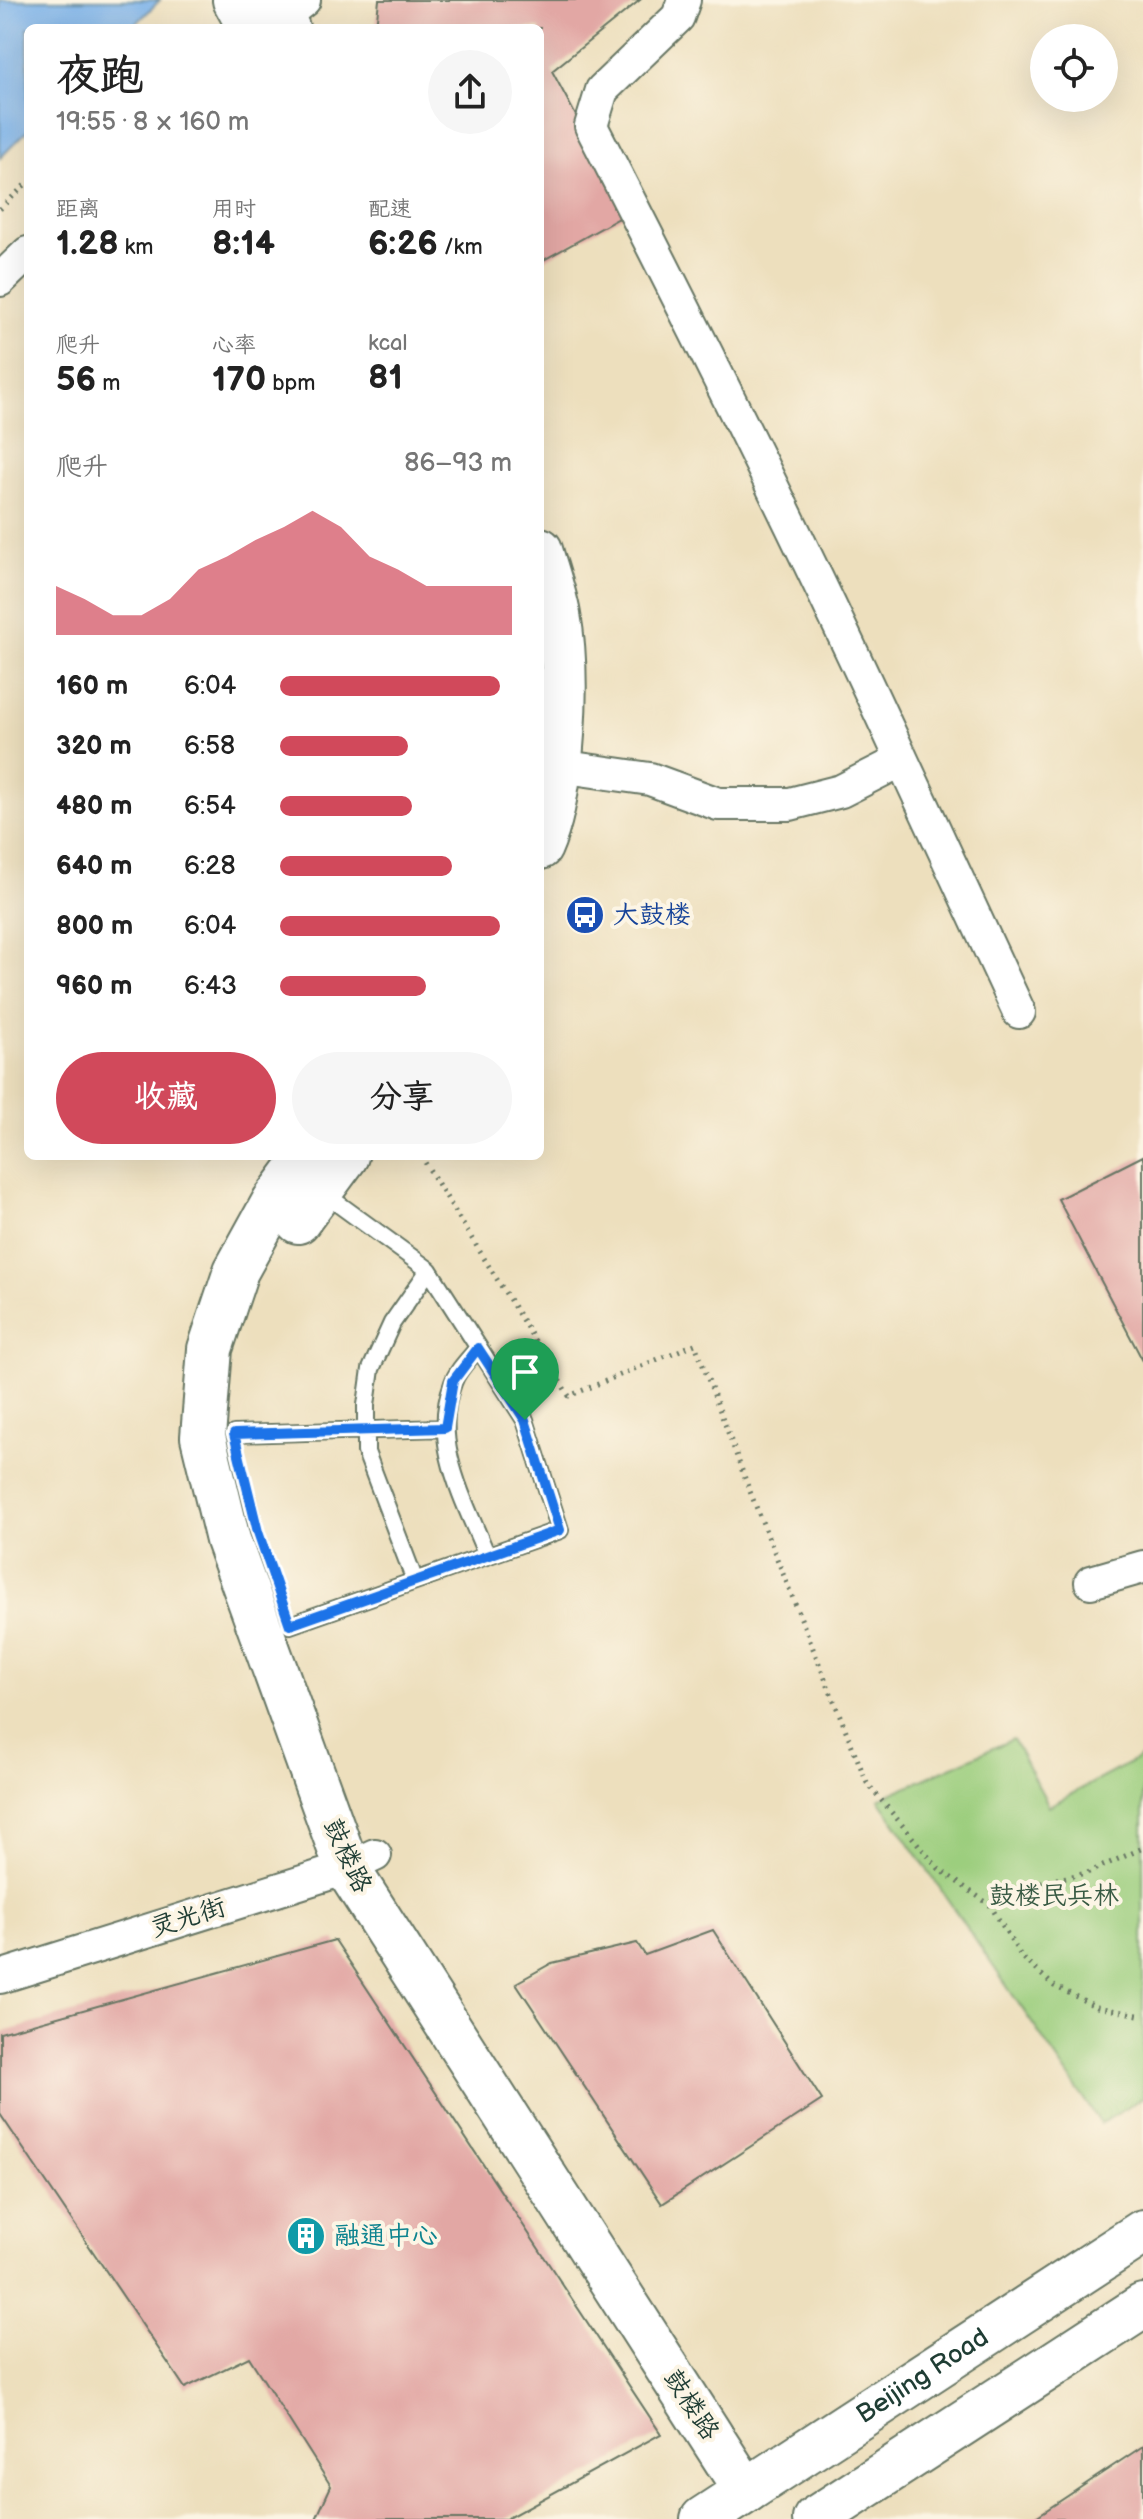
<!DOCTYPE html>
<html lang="zh">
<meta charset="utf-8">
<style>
body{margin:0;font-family:"Balsamiq Sans","LXGW WenKai TC",sans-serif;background:#f6f6f6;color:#222;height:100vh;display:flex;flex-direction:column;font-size:30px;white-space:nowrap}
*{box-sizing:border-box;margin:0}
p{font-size:26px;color:#767676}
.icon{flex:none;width:44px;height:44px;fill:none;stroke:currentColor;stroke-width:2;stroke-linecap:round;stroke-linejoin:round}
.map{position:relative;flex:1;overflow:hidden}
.panel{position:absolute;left:24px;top:24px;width:520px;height:1136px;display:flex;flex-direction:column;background:#fff;border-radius:12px;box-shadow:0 8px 32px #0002}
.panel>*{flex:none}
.controls{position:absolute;left:1030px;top:24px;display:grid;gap:16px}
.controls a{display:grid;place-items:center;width:88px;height:88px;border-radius:50%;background:#fff;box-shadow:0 8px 32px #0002;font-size:40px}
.pin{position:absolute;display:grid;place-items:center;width:68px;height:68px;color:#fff;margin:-82px -34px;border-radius:50% 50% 50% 0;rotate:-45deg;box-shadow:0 0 8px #0007}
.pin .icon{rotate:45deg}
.round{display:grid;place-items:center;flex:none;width:84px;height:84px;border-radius:42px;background:#f6f6f6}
.headline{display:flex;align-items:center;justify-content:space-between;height:136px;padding:0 32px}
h1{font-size:44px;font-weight:700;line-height:60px}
.figures{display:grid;grid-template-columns:repeat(3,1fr);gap:12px;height:136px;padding:8px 32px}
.figures div{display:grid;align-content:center}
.figures b{font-size:34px;font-weight:700}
.figures small{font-size:22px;font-weight:400}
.figures p{font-size:22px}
.chart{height:224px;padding:16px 32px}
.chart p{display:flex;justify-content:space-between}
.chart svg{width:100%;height:144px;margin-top:8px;fill:#d1495b;opacity:.7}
.action{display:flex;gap:16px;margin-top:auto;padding:16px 32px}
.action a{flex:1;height:92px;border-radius:48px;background:#d1495b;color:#fff;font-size:32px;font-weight:700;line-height:92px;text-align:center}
.action a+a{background:#f6f6f6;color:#222}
ul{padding:0 32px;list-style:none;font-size:26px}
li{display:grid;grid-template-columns:128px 96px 1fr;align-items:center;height:60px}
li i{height:20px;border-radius:10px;background:#d1495b}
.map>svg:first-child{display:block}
.green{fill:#9cce7e;stroke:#5e8659;stroke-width:2}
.water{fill:#7bb2ea;stroke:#4d788f;stroke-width:2}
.building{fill:#e2a7a4}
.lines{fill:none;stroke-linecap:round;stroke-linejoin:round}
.lane-casing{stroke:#677664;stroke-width:20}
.street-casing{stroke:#677664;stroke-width:36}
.secondary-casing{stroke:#677664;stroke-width:48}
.primary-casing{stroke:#677664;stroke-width:48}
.path{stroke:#677664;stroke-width:5;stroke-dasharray:2 6;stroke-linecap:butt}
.lane{stroke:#fff;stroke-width:16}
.street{stroke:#fff;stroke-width:32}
.secondary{stroke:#fff;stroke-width:44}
.primary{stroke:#fff;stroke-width:44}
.route-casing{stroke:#fff;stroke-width:16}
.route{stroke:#1a73e8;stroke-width:10}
.labels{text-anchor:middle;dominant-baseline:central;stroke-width:8;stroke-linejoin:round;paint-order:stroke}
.transit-label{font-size:26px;fill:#164399;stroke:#fcf5e5;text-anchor:start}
.street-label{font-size:26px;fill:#1f3d34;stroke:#fcf5e5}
.park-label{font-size:26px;fill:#385a43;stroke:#fcf5e5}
.culture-label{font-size:26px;fill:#0d838f;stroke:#fcf5e5;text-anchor:start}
</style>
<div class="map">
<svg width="1143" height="2519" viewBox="0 0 1143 2519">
<rect width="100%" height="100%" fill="#fcf5e5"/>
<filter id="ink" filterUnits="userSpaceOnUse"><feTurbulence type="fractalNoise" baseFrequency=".0125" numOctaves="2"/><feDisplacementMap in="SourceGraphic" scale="16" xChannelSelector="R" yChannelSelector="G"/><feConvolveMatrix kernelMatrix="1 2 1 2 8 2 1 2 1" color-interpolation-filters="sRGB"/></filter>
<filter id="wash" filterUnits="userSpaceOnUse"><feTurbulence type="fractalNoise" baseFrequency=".006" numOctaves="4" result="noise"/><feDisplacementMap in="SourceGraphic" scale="32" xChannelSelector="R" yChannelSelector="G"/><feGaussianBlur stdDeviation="1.8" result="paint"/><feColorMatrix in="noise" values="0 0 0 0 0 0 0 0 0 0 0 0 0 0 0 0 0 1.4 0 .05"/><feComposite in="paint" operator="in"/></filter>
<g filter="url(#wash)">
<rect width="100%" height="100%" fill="#eddfbd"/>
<path class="green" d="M1013,1739l36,67 94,-50v341l-42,27 -222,-325z"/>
<path class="water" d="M0,0h160l-28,28h-104v102l-28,28z"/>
<g id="blocks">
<path class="building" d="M379,0h261l-88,71 76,142 -88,49v-234h-164z
M1143,1156v205l-85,-162z
M713,1930l109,170 -160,104 -146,-221 36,-20 85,-20 8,12z
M335,1940l326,494 -155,85h-190l15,-33 -82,-129 -64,31 -185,-274v-81z
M1143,2446v73h-110z"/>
</g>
</g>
<g filter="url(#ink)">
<use href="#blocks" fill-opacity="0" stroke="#677664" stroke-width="2"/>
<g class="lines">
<defs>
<path id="lane" d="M478,1348c-8,10 -21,22 -25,35 -23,59 12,118 34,173
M234,1434l211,-6
M415,1581l-49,-129v-47l5,-36 21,-46 37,-53
M290,1625l270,-95 -35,-110 -96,-150 -107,-78"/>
<path id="street" d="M268,28l36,-28
M0,280l28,-27
M902,760l117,252
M559,766l91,13 68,25h72l51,-13 61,-31c-98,-214 -203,-424 -311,-634l11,-36 76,-73 6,-17
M1091,1582l52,-15
M0,1977l347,-109 28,-13"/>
<path id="secondary" d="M235,0l15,28
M271,0l16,28
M540,550c6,21 14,43 18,65 11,59 6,178 -18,232
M308,1156l-34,46 -38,69 -26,78 -7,88 25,103 119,328 399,623
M298,1221l48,-65"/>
<g id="primary">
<path id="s1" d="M703,2519l440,-287"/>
<path d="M815,2519l328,-213"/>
</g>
</defs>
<use href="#lane" class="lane-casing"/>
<use href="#street" class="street-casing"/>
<use href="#secondary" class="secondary-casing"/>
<use href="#primary" class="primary-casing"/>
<path class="path" d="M0,209l28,-27
M421,1156l148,240 126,-52 54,145 118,294 72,86 51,36 31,51 33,30 43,21 46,9
M990,1905l36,-20 61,-12 56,-25"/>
<use href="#lane" class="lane"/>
<use href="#street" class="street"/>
<use href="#secondary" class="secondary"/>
<use href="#primary" class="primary"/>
</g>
</g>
<g class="lines" filter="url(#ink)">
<defs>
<path id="route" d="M478,1348l47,72 35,110 -270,95 -32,-93 -24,-98 211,-6 8,-47z"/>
</defs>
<use href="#route" class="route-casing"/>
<use href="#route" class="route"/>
</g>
<defs>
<symbol id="bus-disc" viewBox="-11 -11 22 22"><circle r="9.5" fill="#1a4fb4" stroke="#fcf5e5"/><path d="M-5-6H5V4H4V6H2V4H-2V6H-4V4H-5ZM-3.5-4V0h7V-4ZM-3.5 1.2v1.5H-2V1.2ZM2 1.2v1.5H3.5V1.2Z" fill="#fff"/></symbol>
<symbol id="building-disc" viewBox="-11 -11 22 22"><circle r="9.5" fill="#0f9aa8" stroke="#fcf5e5"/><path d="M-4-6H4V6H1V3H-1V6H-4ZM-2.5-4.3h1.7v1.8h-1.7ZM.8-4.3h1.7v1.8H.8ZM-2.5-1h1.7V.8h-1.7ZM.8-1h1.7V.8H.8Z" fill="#fff"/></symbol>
</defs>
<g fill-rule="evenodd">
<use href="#bus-disc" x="563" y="893" width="44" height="44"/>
<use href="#building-disc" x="284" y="2214" width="44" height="44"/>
</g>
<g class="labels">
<g class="transit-label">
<text x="613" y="915">大鼓楼</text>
</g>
<g class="street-label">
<text transform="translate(347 1856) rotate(65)">鼓楼路</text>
<text transform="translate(188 1918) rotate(-17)">灵光街</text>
<text stroke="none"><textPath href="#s1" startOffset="262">Beijing Road</textPath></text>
<text transform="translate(691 2405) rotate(57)">鼓楼路</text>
</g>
<g class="park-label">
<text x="1054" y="1896">鼓楼民兵林</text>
</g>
<g class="culture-label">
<text x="334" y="2236">融通中心</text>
</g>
</g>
</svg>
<div class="controls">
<a><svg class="icon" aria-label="locate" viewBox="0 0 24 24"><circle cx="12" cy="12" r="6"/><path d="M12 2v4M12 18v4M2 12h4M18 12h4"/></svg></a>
</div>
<div class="pin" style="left:525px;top:1420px;background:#1e9e55"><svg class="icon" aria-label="arrive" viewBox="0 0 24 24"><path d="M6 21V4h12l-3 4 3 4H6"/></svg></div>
<section class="panel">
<div class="headline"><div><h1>夜跑</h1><p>19:55 · 8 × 160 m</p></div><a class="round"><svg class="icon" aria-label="share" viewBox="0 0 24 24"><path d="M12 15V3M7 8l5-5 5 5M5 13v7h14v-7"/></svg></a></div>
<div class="figures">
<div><p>距离</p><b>1.28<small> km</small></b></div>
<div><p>用时</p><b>8:14</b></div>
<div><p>配速</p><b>6:26<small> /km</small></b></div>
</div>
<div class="figures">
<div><p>爬升</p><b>56<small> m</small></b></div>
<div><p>心率</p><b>170<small> bpm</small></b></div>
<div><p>kcal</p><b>81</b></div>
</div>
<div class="chart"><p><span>爬升</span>86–93 m</p>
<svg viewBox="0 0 160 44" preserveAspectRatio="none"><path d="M0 44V29L10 33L20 38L30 38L40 33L50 24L60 20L70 15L80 11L90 6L100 11L110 20L120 24L130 29L140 29L150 29L160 29V44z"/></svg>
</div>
<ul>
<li><b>160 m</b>6:04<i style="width:95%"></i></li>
<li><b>320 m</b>6:58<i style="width:55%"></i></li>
<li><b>480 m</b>6:54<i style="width:57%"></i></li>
<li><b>640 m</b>6:28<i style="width:74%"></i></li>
<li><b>800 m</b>6:04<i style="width:95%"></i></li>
<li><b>960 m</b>6:43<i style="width:63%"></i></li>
</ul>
<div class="action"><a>收藏</a><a>分享</a></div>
</section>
</div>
